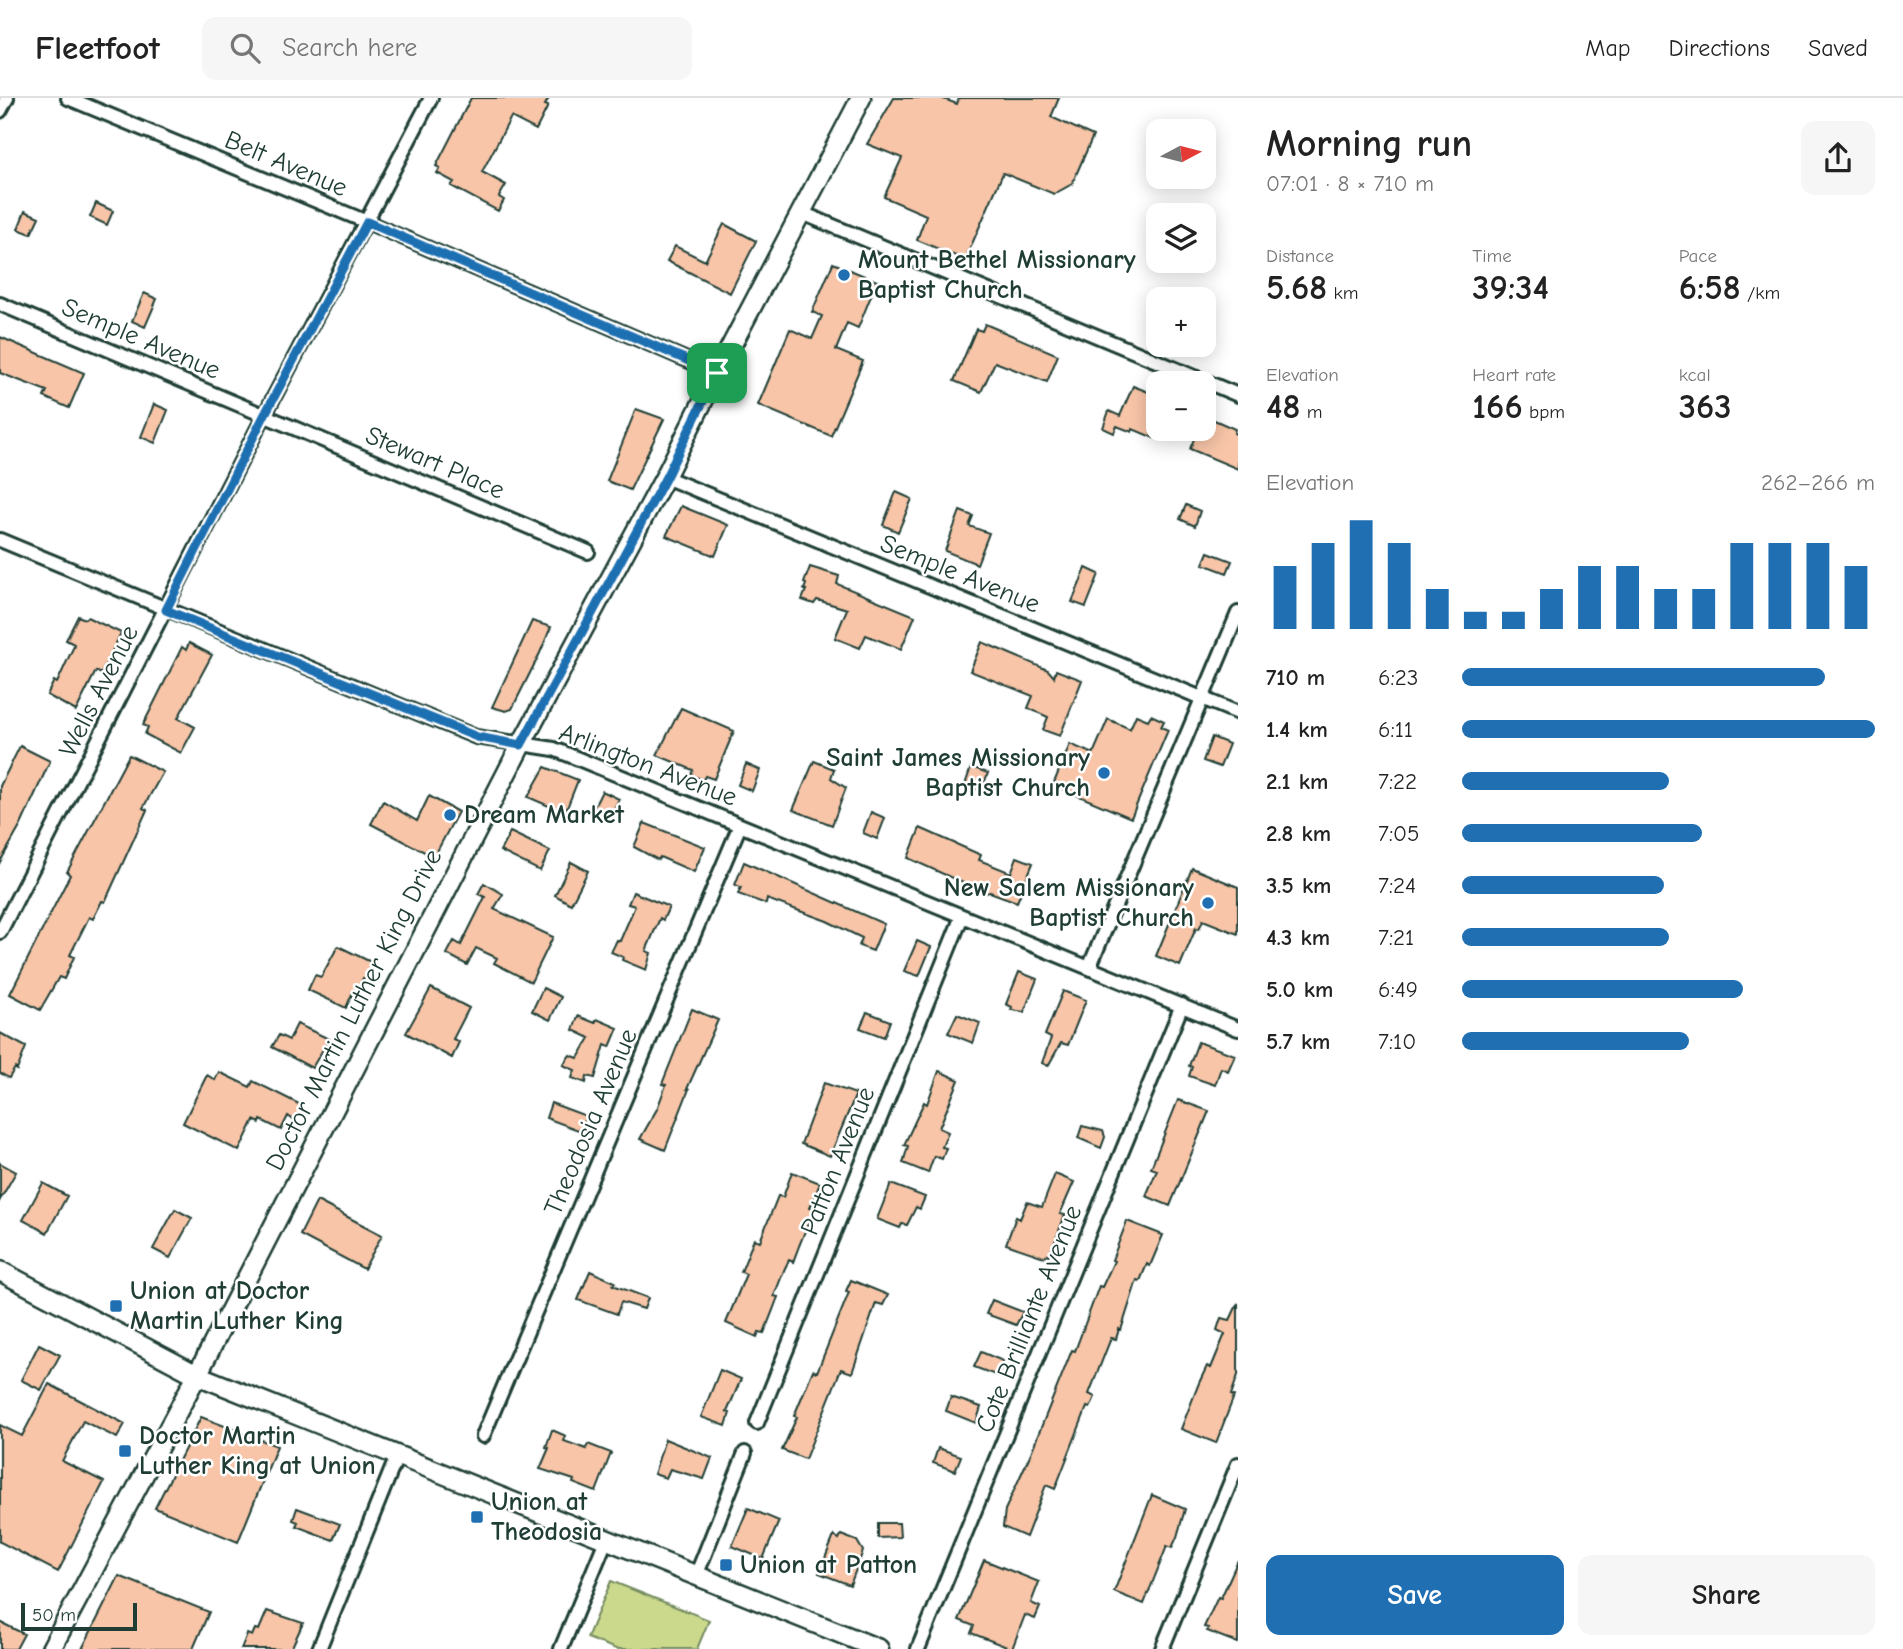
<!DOCTYPE html>
<meta charset="utf-8">
<style>
body{margin:0;font-family:"Comic Neue",sans-serif;background:#f6f6f6;color:#222;height:100vh;display:flex;flex-direction:column;font-size:26px;white-space:nowrap}
*{box-sizing:border-box;margin:0}
p{font-size:23px;color:#767676}
.icon{flex:none;width:38px;height:38px;fill:none;stroke:currentColor;stroke-width:2;stroke-linecap:round;stroke-linejoin:round}
.map{position:relative;flex:1;overflow:hidden}
.details{display:flex;flex-direction:column;background:#fff;width:665px}
.details>*{flex:none}
.needle{width:46px;rotate:83deg}
.buttons{position:absolute;left:1146px;top:21px;display:grid;gap:14px}
.buttons a{display:grid;place-items:center;width:70px;height:70px;border-radius:14px;background:#fff;box-shadow:0 4px 18px #0003;font-size:35px}
.scale{position:absolute;left:21px;bottom:18px;width:116px;box-sizing:border-box;padding-left:7px;border:4px solid #1f3d34;border-top:0;font-size:19px;line-height:24px;white-space:nowrap;color:#1f3d34;-webkit-text-stroke:5px #fff;paint-order:stroke}
.pin{position:absolute;display:grid;place-items:center;width:60px;height:60px;color:#fff;margin:-30px;border-radius:14px;box-shadow:0 4px 10px #0006}
.round{display:grid;place-items:center;flex:none;width:74px;height:74px;border-radius:14px;background:#f6f6f6}
.overview{display:flex;align-items:center;justify-content:space-between;height:119px;padding:0 28px}
h1{font-size:38px;font-weight:800;line-height:52px}
.figures{display:grid;grid-template-columns:repeat(3,1fr);gap:10px;height:119px;padding:7px 28px}
.figures div{display:grid;align-content:center}
.figures b{font-size:35px;font-weight:800}
.figures small{font-size:19px;font-weight:400}
.figures p{font-size:19px}
.chart{height:196px;padding:14px 28px}
.chart p{display:flex;justify-content:space-between}
.chart svg{width:100%;height:126px;margin-top:7px;stroke:#1f6fb2;stroke-width:6}
.primary-button{display:flex;gap:14px;margin-top:auto;padding:14px 28px}
.primary-button a{flex:1;height:80px;border-radius:14px;background:#1f6fb2;color:#fff;font-size:28px;font-weight:800;line-height:80px;text-align:center}
.primary-button a+a{background:#f6f6f6;color:#222}
ul{padding:0 28px;list-style:none;font-size:23px}
li{display:grid;grid-template-columns:112px 84px 1fr;align-items:center;height:52px}
li i{height:18px;border-radius:9px;background:#1f6fb2}
header{display:flex;align-items:center;gap:42px;box-sizing:border-box;height:98px;padding:0 35px;background:#fff;border-bottom:2px solid #e0e0e0}
header strong{font-size:33px}
nav{display:flex;gap:38px;margin-inline-start:auto;font-size:24px}
.search{width:490px;height:63px;background:#f6f6f6;display:flex;align-items:center;gap:18px;box-sizing:border-box;padding:0 24px;border-radius:14px;color:#767676;font-size:26px}
main{display:flex;flex:1;min-height:0}
.map>svg:first-child{display:block}
.green{fill:#cbd98d;stroke:#758b60;stroke-width:2}
.building{fill:#f8c5a8;stroke:#1f3d34;stroke-width:2}
.lines{fill:none;stroke-linecap:round;stroke-linejoin:round}
.minor-casing{stroke:#1f3d34;stroke-width:18}
.secondary-casing{stroke:#1f3d34;stroke-width:23}
.minor{stroke:#fff;stroke-width:12}
.secondary{stroke:#fff;stroke-width:18}
.route-casing{stroke:#fff;stroke-width:14}
.route{stroke:#1f6fb2;stroke-width:9}
.poi-dot{fill:#1f6fb2;stroke:#fff;stroke-width:2.5}
.labels{text-anchor:middle;dominant-baseline:central;stroke-width:5;stroke-linejoin:round;paint-order:stroke}
.street-label{font-size:26px;fill:#1f3d34;stroke:#fff}
.poi-label{font-size:26px;font-weight:bold;fill:#1f3d34;stroke:#fff;text-anchor:start}
</style>
<header>
<strong>Fleetfoot</strong>
<div class="search"><svg class="icon" aria-label="search" viewBox="0 0 24 24"><circle cx="10" cy="10" r="6"/><path d="M15 15l6 6"/></svg>Search here</div>
<nav><a>Map</a><a>Directions</a><a>Saved</a></nav>
</header>
<main>
<div class="map">
<svg width="1238" height="1551" viewBox="0 0 1238 1551">
<rect width="100%" height="100%" fill="#fff"/>
<filter id="ink" filterUnits="userSpaceOnUse"><feTurbulence type="fractalNoise" baseFrequency=".0143" numOctaves="2"/><feDisplacementMap in="SourceGraphic" scale="14" xChannelSelector="R" yChannelSelector="G"/><feConvolveMatrix kernelMatrix="1 2 1 2 8 2 1 2 1" color-interpolation-filters="sRGB"/></filter>
<g filter="url(#ink)">
<path class="green" d="M611,1483l98,39 -12,29h-81l-29,-11z"/>
<path class="building" d="M471,0h78l-4,7 3,1 -12,24 -25,-13 -29,55 24,13 -7,12 5,3 -6,11 -47,-25 3,-4 -17,-9 3,-5 -4,-2z
M894,0h47l16,6 2,-6h100l-8,19 42,19 -21,48 -18,10 -51,-21 -38,87 -48,-20 9,-25 -42,-18 18,-39 -35,-14z
M96,105l17,8 -6,14 -17,-8z
M25,113l14,6 -8,17 -13,-5z
M724,126l32,17 -26,52 -63,-32 8,-15 30,15z
M833,165l44,18 -19,47 -11,-5 -11,27 27,11 -32,75 -73,-31 32,-76 22,10 10,-23 -10,-4z
M144,195l13,6 -12,28 -13,-6z
M985,226l73,31 -11,27 -52,-20 -14,30 -27,-11 22,-52 6,2z
M0,239l84,36 -15,35 -25,-11 3,-6 -47,-18z
M1133,288l18,7 -2,4 9,5v26l-4,10 -21,-9 -1,3 -15,-6 -3,7 -11,-5 6,-17 11,5z
M154,306l14,6 -13,33 -14,-6z
M636,311l28,10 -34,71 -23,-9z
M1212,321l23,10 -1,4 4,2v34l-48,-20 8,-20h6v-9l7,3z
M896,394l16,7 -14,33 -15,-7z
M1186,407l14,6 -5,15 -15,-7z
M681,408l47,19 -13,31 -49,-20z
M960,413l13,5 -4,10 20,7 -12,31 -32,-13z
M1208,454l24,9 -5,12 -24,-9z
M810,469l29,9 -2,8 78,32 -14,33 -35,-14 -6,13 -25,-10 12,-29 -30,-9 -3,4 -12,-4 4,-10h-2l2,-6 -2,-1z
M1086,470l13,6 -13,33 -14,-5z
M78,518l7,3 2,-2 34,16 -20,41 -5,-3 -20,40 -29,-16 7,-14 3,2 16,-35 1,-4 -8,-4z
M532,523l19,6 -11,26 -28,56 -6,2 -14,-4z
M982,544l66,28 6,7 2,-7 26,10 -22,56 -17,-6 5,-13 -20,-9 5,-12 -63,-25z
M189,545l23,12 -34,63 17,9 -14,26 -36,-19 3,-7 -5,-2 39,-78 4,3z
M681,610l53,23 -20,48 -9,-3 -2,4 -12,-5 2,-5 -36,-15z
M1136,617l12,5 3,-5 13,6 -3,6 7,3 -37,88 -78,-33 17,-41 23,10 15,-35 22,10z
M1212,639l17,7 -9,23 -17,-6z
M20,648l30,15 -29,64 -21,37v-76z
M129,657l34,17 -20,36 4,2 -42,92 -3,-1 -9,18 -4,-2 -19,38 4,2 -10,22 -5,-2 -19,33 -30,-16 60,-119 -3,-3z
M814,663l20,8 -3,9 15,10 -14,37 -39,-15z
M746,666l14,6 -8,21 -14,-6z
M545,669l33,13 -13,33 -37,-16z
M971,669l17,6 -7,18 -16,-6z
M602,693l17,8 -10,21 -18,-7z
M429,698l29,16 -24,45 -63,-33 12,-23 34,20z
M871,714l14,6 -8,21 -14,-6z
M644,725l61,24 -11,25 -34,-15 -2,3 -24,-13z
M920,730l61,27 -2,5 32,13 6,-16 16,6 -16,39 -27,-10 -5,1 -77,-35z
M510,734l40,19 -10,20 -40,-20z
M571,764l17,9 -17,33 -16,-9z
M744,764l140,62 -11,27 -14,-5 3,-8 -35,-17 -60,-22 -1,5 -28,-10 3,-7 -6,-2z
M1192,770l46,19v47l-35,-14 -4,9 -3,-1 -16,38 -24,-10z
M484,785l19,11 -9,15 59,28 -22,45 -37,-19 3,-5 -21,-10 -9,17 -20,-11 7,-13 7,4 24,-48 -7,-3z
M633,794l36,15 -6,13 -3,-2 -14,33 5,2 -5,17 -24,-10 1,-3 -12,-5 6,-12 3,1 15,-35 -7,-2z
M917,843l14,6 -12,29 -15,-5z
M338,848l35,17 -8,16 -2,-1 -8,16 -2,-2 -7,16 -38,-18 7,-15 6,2z
M1019,874l18,7 -13,33 -13,-2 1,-3 -6,-3z
M431,890l38,20 -16,31 6,3 -7,16 -46,-25z
M543,890l18,9 -11,23 -18,-9z
M1063,893l23,9 -18,45 -7,-2 -13,23 -6,-3 9,-25 -6,-3z
M692,911l26,11 -31,69h2l-24,61 -25,-11 17,-30 9,-24 -4,-1z
M867,914l23,9 -6,16 -24,-9z
M957,916l23,9 -7,20 -25,-10z
M578,918l17,7 2,-4 21,9 -8,19 -5,-2 -10,33 -8,-2 -1,7 -14,-5 3,-8 -12,-5 7,-10 8,3 12,-20 -17,-8z
M297,926l32,15 -17,29 -40,-21 7,-12 10,5z
M0,935l26,14 -9,23 -2,-2 -6,10 -9,-5z
M1198,944l37,13 -7,16 -7,-3 -6,17 -26,-9 3,-9 -3,-1z
M939,973l20,9 -20,48 9,4 -6,15 4,1 -4,11 -8,-3 -6,17 -25,-10 5,-17 -4,-1 20,-43 3,2z
M219,974l31,15 3,-6 50,25 -8,15 -7,-5 -7,14 -20,-10 -1,3 -6,-3 -15,31 -56,-28 24,-48 8,5z
M824,985l32,11 -26,62 -29,-12z
M1178,1002l31,11 -39,95 -24,-10 11,-26 -6,-2z
M551,1005l35,13 -5,15 -35,-13z
M1082,1028l21,5 2,6 -4,11 -23,-10z
M0,1065l16,9 -16,28z
M792,1074l28,11 -10,25 4,1 -15,37 -6,16 -4,-2 -4,8 -11,28 4,1 -14,36 -5,-1 -2,5 -31,-14 20,-49 -5,-2 13,-33 6,2 18,-45 5,1z
M1055,1076l19,8 -14,32 5,1 -15,39 -6,3 -38,-13 10,-27 4,2 7,-17 15,5z
M43,1085l24,13 -20,37 -24,-13z
M891,1086l34,13 -5,12 -4,-2 -9,18 -5,-1 -2,4 -23,-9z
M317,1103l65,34 -18,34 -64,-34z
M175,1111l17,9 -22,40 -17,-9z
M1127,1123l36,14 -13,31 -3,-2 -7,17 -3,-1 -16,50 -2,-1 -3,10 -5,-1 -22,56 6,3 -5,11 -3,-1 -32,82 -9,-4 -20,52 -23,-10 2,-17 25,-55 42,-105 3,1 24,-65 3,1 12,-26 -2,-1z
M590,1173l25,11 -2,3 35,13 -4,11 -23,-7 -4,12 -39,-14z
M851,1182l37,15 -5,10 -7,-2 -24,70 -11,-4 -36,90 -23,-9 15,-33 -3,-1 19,-46 4,2 32,-80 -3,-1z
M992,1202l31,12 -7,13 -30,-11z
M1238,1205v72l-7,20 3,1 -18,47 -35,-14 18,-46 8,-17 4,2 14,-34 -8,-4 4,-12 9,2z
M39,1246l21,11 -19,35 -20,-10z
M981,1254l22,9 -5,15 -24,-9z
M720,1272l21,9 -14,33 3,1 -4,13 -25,-9z
M49,1286l76,40 -8,14 -34,-17 -21,40 42,21 -46,90 -58,-30v-117l22,11z
M951,1299l30,10 -5,16 -30,-12z
M201,1319l76,29 -39,96 -83,-34z
M552,1332l14,6 -2,5 22,8 2,-5 23,9 -15,39 -23,-9 1,-3 -34,-11 9,-21 -3,-1z
M665,1341l47,19 -8,21 -34,-10 -4,9 -12,-4z
M938,1350l23,8 -6,15 -22,-8z
M1152,1397l33,14 -8,28 -5,11 -5,-2 -23,58 -30,-12z
M297,1410l43,16 -7,16 -37,-14 2,-4 -5,-2z
M748,1410l31,13 -16,38 -31,-13z
M878,1425h21l1,14 -22,1z
M841,1437l16,6 6,10 -13,34 -31,-12 15,-37 5,3z
M984,1462l55,22 -8,21 9,4 -5,12 -10,-4 -13,34 -41,-16 3,-7 -15,-6z
M1238,1462v83l-31,-12 1,-3 -4,-1 14,-30 3,1z
M119,1478l90,36 -16,37h-111z
M267,1513l36,12 -12,26h-50l6,-15 5,2 3,-7 4,1z
M0,1524l24,12 -8,15h-16z"/>
<g class="lines">
<defs>
<path id="minor" d="M68,0l299,124 350,151
M0,13l7,-13
M802,115l436,182
M0,206l588,248
M665,379l573,236
M0,442l476,197 78,12 684,280
M0,834l264,-516 167,-318
M1089,870l149,-355
M757,1325l205,-507
M483,1338l257,-611
M696,1478l49,-123
M319,1551l78,-193
M561,1551l45,-109
M918,1551l264,-644
M1162,1551l76,-185"/>
<path id="secondary" d="M0,1173l197,104 682,274
M51,1551l146,-274 324,-630 144,-268 52,-104 144,-275"/>
</defs>
<use href="#minor" class="minor-casing"/>
<use href="#secondary" class="secondary-casing"/>
<use href="#minor" class="minor"/>
<use href="#secondary" class="secondary"/>
</g>
</g>
<g class="lines" filter="url(#ink)">
<defs>
<path id="route" d="M367,124l350,151 -51,104 -145,268 -44,-8 -311,-127 98,-194z"/>
</defs>
<use href="#route" class="route-casing"/>
<use href="#route" class="route"/>
</g>
<g class="poi-dot">
<circle cx="844" cy="177" r="7"/>
<circle cx="1104" cy="675" r="7"/>
<circle cx="450" cy="717" r="7"/>
<circle cx="1208" cy="805" r="7"/>
<rect x="109" y="1201" width="14" height="14" rx="3.5"/>
<rect x="118" y="1346" width="14" height="14" rx="3.5"/>
<rect x="470" y="1412" width="14" height="14" rx="3.5"/>
<rect x="719" y="1460" width="14" height="14" rx="3.5"/>
</g>
<g class="labels">
<g class="street-label">
<text transform="translate(286 66) rotate(23)">Belt Avenue</text>
<text transform="translate(141 241) rotate(23)">Semple Avenue</text>
<text transform="translate(435 365) rotate(23)">Stewart Place</text>
<text transform="translate(960 476) rotate(22)">Semple Avenue</text>
<text transform="translate(99 593) rotate(-63)">Wells Avenue</text>
<text transform="translate(648 667) rotate(21)">Arlington Avenue</text>
<text transform="translate(354 912) rotate(-63)">Doctor Martin Luther King Drive</text>
<text transform="translate(591 1024) rotate(-67)">Theodosia Avenue</text>
<text transform="translate(838 1063) rotate(-68)">Patton Avenue</text>
<text transform="translate(1029 1221) rotate(-68)">Cote Brilliante Avenue</text>
</g>
<g class="poi-label">
<text x="858" y="162">Mount Bethel Missionary<tspan x="858" dy="30">Baptist Church</tspan></text>
<text x="1090" y="660" text-anchor="end">Saint James Missionary<tspan x="1090" dy="30">Baptist Church</tspan></text>
<text x="464" y="717">Dream Market</text>
<text x="1194" y="790" text-anchor="end">New Salem Missionary<tspan x="1194" dy="30">Baptist Church</tspan></text>
<text x="130" y="1193">Union at Doctor<tspan x="130" dy="30">Martin Luther King</tspan></text>
<text x="139" y="1338">Doctor Martin<tspan x="139" dy="30">Luther King at Union</tspan></text>
<text x="491" y="1404">Union at<tspan x="491" dy="30">Theodosia</tspan></text>
<text x="740" y="1467">Union at Patton</text>
</g>
</g>
</svg>
<div class="buttons">
<a><svg class="needle" viewBox="-14 -14 28 28"><path d="M0-13l5 13h-10z" fill="#e53935"/><path d="M0 13l5-13h-10z" fill="#767676"/></svg></a>
<a><svg class="icon" aria-label="layers" viewBox="0 0 24 24"><path d="M12 4l9 5-9 5-9-5zM3 14l9 5 9-5"/></svg></a>
<a>+</a>
<a>−</a>
</div>
<div class="scale">50 m</div>
<div class="pin" style="left:717px;top:275px;background:#1e9e55"><svg class="icon" aria-label="arrive" viewBox="0 0 24 24"><path d="M6 21V4h12l-3 4 3 4H6"/></svg></div>
</div>
<section class="details">
<div class="overview"><div><h1>Morning run</h1><p>07:01 · 8 × 710 m</p></div><a class="round"><svg class="icon" aria-label="share" viewBox="0 0 24 24"><path d="M12 15V3M7 8l5-5 5 5M5 13v7h14v-7"/></svg></a></div>
<div class="figures">
<div><p>Distance</p><b>5.68<small> km</small></b></div>
<div><p>Time</p><b>39:34</b></div>
<div><p>Pace</p><b>6:58<small> /km</small></b></div>
</div>
<div class="figures">
<div><p>Elevation</p><b>48<small> m</small></b></div>
<div><p>Heart rate</p><b>166<small> bpm</small></b></div>
<div><p>kcal</p><b>363</b></div>
</div>
<div class="chart"><p><span>Elevation</span>262–266 m</p>
<svg viewBox="0 0 160 44" preserveAspectRatio="none"><path d="M5 44V22M15 44V14M25 44V6M35 44V14M45 44V30M55 44V38M65 44V38M75 44V30M85 44V22M95 44V22M105 44V30M115 44V30M125 44V14M135 44V14M145 44V14M155 44V22"/></svg>
</div>
<ul>
<li><b>710 m</b>6:23<i style="width:88%"></i></li>
<li><b>1.4 km</b>6:11<i style="width:100%"></i></li>
<li><b>2.1 km</b>7:22<i style="width:50%"></i></li>
<li><b>2.8 km</b>7:05<i style="width:58%"></i></li>
<li><b>3.5 km</b>7:24<i style="width:49%"></i></li>
<li><b>4.3 km</b>7:21<i style="width:50%"></i></li>
<li><b>5.0 km</b>6:49<i style="width:68%"></i></li>
<li><b>5.7 km</b>7:10<i style="width:55%"></i></li>
</ul>
<div class="primary-button"><a>Save</a><a>Share</a></div>
</section>
</main>
